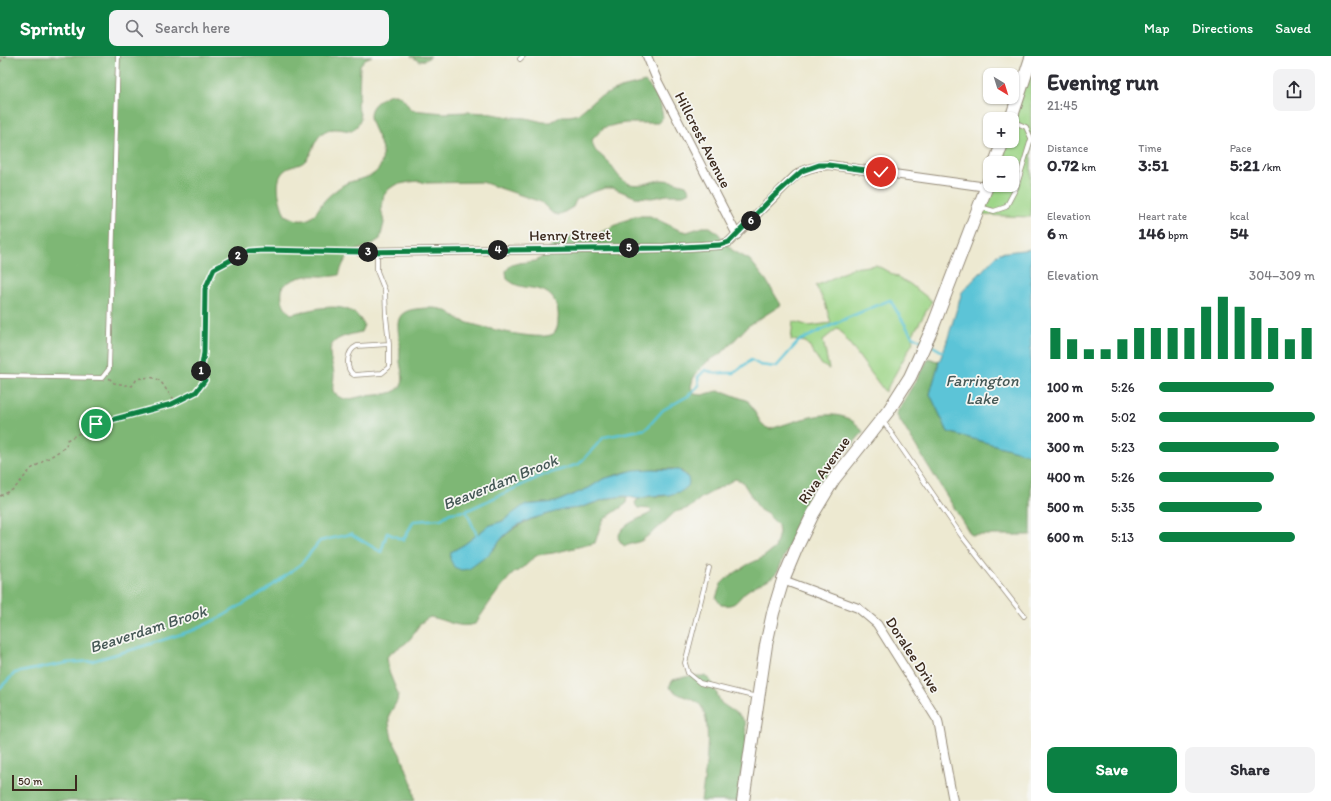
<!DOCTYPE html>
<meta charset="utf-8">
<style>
body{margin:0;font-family:Itim,sans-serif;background:#f2f2f3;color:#2b2b33;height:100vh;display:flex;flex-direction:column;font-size:15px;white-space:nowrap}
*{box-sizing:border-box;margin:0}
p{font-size:13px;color:#7c7c81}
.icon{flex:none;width:22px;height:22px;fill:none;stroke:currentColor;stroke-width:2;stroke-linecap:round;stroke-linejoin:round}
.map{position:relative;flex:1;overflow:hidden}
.details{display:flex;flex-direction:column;background:#fff;width:300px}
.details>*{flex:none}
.needle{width:26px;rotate:142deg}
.tools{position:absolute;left:983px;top:12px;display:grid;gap:8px}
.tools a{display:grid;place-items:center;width:36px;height:36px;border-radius:8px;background:#fff;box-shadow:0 1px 3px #0004;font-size:20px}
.scale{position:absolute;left:12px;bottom:10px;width:65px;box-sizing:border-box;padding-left:4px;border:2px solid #3b2a1e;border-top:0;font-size:11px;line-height:14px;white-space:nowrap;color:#3b2a1e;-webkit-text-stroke:3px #f6f6f2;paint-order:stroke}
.pin{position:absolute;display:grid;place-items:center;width:34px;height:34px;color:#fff;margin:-17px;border:2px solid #fff;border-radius:50%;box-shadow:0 1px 4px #0007}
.km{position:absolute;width:20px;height:20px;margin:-10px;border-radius:50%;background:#222;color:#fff;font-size:11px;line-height:20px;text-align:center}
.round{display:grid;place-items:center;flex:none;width:42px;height:42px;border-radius:8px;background:#f2f2f3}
.headline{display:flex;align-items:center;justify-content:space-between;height:68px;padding:0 16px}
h1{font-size:22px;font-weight:800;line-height:30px}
.stats{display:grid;grid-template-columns:repeat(3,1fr);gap:6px;height:68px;padding:4px 16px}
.stats div{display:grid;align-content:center}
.stats b{font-size:17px;font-weight:800}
.stats small{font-size:11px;font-weight:400}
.stats p{font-size:11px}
.chart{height:112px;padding:8px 16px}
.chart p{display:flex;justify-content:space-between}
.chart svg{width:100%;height:72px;margin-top:4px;stroke:#0b8043;stroke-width:6}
.button{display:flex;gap:8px;margin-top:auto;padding:8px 16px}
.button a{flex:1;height:46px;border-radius:8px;background:#0b8043;color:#fff;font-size:16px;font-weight:800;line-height:46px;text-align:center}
.button a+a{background:#f2f2f3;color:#2b2b33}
ul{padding:0 16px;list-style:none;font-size:13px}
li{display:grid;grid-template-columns:64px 48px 1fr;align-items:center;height:30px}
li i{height:10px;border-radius:5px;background:#0b8043}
header{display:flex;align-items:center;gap:24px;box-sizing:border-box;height:56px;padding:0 20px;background:#0b8043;color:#fff}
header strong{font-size:19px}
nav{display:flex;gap:22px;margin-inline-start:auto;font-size:14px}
.search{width:280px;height:36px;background:#f2f2f3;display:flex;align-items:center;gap:10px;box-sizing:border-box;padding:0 14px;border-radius:8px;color:#7c7c81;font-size:15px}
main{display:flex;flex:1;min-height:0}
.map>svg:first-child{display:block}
.green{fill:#9ed688;stroke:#6c8053}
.forest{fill:#7eb774;stroke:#5c7049}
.water{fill:#5bc4d7;stroke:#4b777a}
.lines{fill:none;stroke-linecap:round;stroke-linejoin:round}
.stream{stroke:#5bc4d7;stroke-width:2.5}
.lane-casing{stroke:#948a78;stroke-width:5.5}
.street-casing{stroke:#948a78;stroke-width:10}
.secondary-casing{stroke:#948a78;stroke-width:14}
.path{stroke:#948a78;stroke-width:1.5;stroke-dasharray:3 3;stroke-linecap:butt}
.lane{stroke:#fff;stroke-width:4}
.street{stroke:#fff;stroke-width:8}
.secondary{stroke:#fff;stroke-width:12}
.route-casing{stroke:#fff;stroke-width:8}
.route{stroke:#0b8043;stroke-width:5}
.labels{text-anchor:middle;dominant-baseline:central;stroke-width:3.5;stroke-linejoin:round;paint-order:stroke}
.street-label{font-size:15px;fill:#3b2a1e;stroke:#f6f6f2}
.water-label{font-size:16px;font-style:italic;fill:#455856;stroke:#f6f6f2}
</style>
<header>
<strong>Sprintly</strong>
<div class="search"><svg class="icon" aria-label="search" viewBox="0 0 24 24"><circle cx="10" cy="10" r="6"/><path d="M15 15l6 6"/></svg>Search here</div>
<nav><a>Map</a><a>Directions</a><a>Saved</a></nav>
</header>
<main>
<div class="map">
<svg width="1031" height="745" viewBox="0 0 1031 745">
<rect width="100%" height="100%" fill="#f6f6f2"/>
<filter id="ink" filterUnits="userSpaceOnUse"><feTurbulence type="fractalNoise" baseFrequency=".025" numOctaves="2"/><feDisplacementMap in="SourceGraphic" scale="8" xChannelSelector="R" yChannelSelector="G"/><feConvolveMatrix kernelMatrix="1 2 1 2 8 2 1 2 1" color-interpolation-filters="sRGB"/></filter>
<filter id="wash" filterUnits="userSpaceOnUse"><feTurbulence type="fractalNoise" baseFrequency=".012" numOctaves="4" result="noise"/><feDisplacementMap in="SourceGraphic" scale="16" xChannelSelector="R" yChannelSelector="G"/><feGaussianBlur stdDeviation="0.9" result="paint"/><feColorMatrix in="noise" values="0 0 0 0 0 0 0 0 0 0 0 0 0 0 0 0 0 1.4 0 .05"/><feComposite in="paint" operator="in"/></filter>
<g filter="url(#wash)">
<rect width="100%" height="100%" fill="#ede9d1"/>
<path class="green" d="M1031,4v157l-50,-2 10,-30h21v-22h-14l7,-22h7v-22z
M876,209l34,19 22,17 -20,35 1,6 -28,50 -47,-64 -15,12 6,29 -7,-4 -16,-23 -15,-2 2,-19 16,5 22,-3 -6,-20 -9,-17 37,-18z"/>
<path class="forest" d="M0,0h372l-7,3 -5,6 -1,32 -2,7 4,14 -3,7 -6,6c-5,0 -10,-2 -15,-2 -22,-1 -21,19 -31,31 -6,7 -16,5 -22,11 -11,10 -4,32 1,44 7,4 15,7 23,4 7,-2 11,-12 16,-18 5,-6 12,-11 19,-16 12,-7 33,-5 38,-21 9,-25 -25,-44 -4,-62 5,-4 11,-8 17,-8 8,0 13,10 17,16l33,3 24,-1 18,1 24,4 16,1 17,4h8l11,-6h8l8,-2 19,-16 24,-10 24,-6 12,12 3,8 3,15 -5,6h-32l-8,1 -15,4 -11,12c2,13 5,11 13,19 7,6 11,16 18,21 12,10 26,1 39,0 8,0 16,3 24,5l4,7 -7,3h-16l-15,3 -17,-1 -22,-9h-8l-15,5 -14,7 -3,7 -14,8 -7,-2 -11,-11 -59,-20 -56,1 -7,-2 -9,1 -15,3 -6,4 -5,6 -3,13 3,15 -4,16c-21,15 -32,6 -41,36 -7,2 -12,1 -19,1 -15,-1 -25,1 -37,10 -3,11 -1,20 8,28 25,-5 59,-17 73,11l-3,7c-11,3 -32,5 -31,21 0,7 4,15 4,22 0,5 -2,10 -1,16 8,10 14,9 26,6 12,-3 33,0 41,-10 5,-6 2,-12 1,-20 -2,-7 -1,-14 -1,-21 -1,-17 -9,-34 16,-37 9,-1 20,-2 28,1 7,2 13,9 21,12 16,5 74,20 88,12 4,-3 5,-9 5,-14 1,-7 -1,-17 -6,-23 -9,-10 -21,-8 -32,-11 -5,-1 -9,-4 -13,-7l-1,-8 5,-6 8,-2 17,-2 7,-5 5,-7 6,-5 21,-8 16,1 44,-21h15l29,14 8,2 15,-5h8l7,5 15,18 18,10 16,20 15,25 -33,21 -26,27 -14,8 -11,11 -4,7 -2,8 3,7 8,1 15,-4 8,1 23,9 15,25 7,3c28,-8 73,-29 93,3l-30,35 -16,26 -11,13 -28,65c-10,12 -20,11 -31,20 -5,3 -9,11 -14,13 -4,2 -8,1 -12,1l-5,-7 5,-14 6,-6 20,-13 15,-7 13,-10 4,-15 -1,-8 -11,-11 -7,-4 -18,-29 -7,-2 -34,19 -12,10 -14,4 -18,17 -16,12 -16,5 -3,-2 -4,-6c4,-16 22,-18 34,-26l-2,-3 -12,-1 -2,-2 -1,-4c8,-9 24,-4 34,-7 5,-2 15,-13 19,-17l-5,-6 -7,-3h-24l-26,3 -23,7 -14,9 -33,14 -24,2 -32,18 -12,4 -23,18 -14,8 43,-3c14,-23 42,-33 67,-39 6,-1 12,-1 18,-2 16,-4 31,-13 48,-11l-1,7 -23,16 -3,7 -5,16c-14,3 -28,7 -42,10 -5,1 -10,1 -15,2 -6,3 -9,8 -14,12 -3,3 -7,4 -10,6 -15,14 -27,34 -39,51 -16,5 -29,-4 -45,-7 -15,7 -14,18 -24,26 -7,5 -13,7 -19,14l2,15 9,22 -1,7 -8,14v8l3,16 11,21 9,24 3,17h-415z
M411,0h20l-6,4 -6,1z
M929,302l10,4 -9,32 18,38 83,23v80h-60l-75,-121z
M689,620h16l6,5 10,22 19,13 5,6 2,24 -7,32 -1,23h-38c3,-20 15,-87 -4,-99 -10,-6 -18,-5 -28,-15l4,-7z"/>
<path class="water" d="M1031,193v206l-83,-23 -18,-38 9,-32 7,-18 16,-52 37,-39z
M652,413l27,1 9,8 1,4 -1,4 -6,5 -13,4 -19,1 -12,3 -13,-3 -16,2 -30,10 -17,2 -31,9 -15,7 -12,10 -16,19 -19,14 -8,1 -7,-3 -4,-8 1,-7 14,-8 23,-18 15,-5 21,-16 32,-3 33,-14 14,-9 31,-9z"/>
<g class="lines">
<path class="stream" d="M929,288l14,8
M466,455l11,24
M0,632l15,-15 51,-10 26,-2 42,-12 60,-19 29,-14 42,-25 36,-27 19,-23 31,-7 30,18 6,-19 16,7 11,-19 27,-2 9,-6 16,-2 75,-35 38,-12 25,-27 42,-8 17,-19 25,-14 11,-11 -1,-8 7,-7 10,3h19l17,-13 9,5 16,2 23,-26 48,-23 43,-18 22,36 10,5"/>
</g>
</g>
<g filter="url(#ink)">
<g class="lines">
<defs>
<path id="lane" d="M520,3l3,-3
M1012,65l14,6 5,11
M980,151l14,4 12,-4 10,-19 15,-49
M263,194l97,2
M377,196v19l8,20 1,25 3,28v23l-7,6 -28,2c-9,-6 -8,-24 3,-29l32,-2
M0,320l102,2 7,-9 9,-313
M883,365l78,114 63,81
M709,512l-24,95 3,10 12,10 57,14"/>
<path id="street" d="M647,0l10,24 80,155
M360,196l304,-4 56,-3 9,-3 67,-67c10,-7 21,-9 33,-10l158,22
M783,524l75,28 19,16 61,97 15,80"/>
<path id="secondary" d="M1011,63l20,-61
M995,107l8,-22
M743,745l23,-156 7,-32 10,-33 13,-31 17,-35 21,-35 55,-69 21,-33 22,-48 58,-151"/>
</defs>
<use href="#lane" class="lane-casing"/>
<use href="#street" class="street-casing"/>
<use href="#secondary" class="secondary-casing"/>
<path class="path" d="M0,6l6,-6
M109,322l5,5 18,3 5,-7c29,-6 22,7 39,22
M0,440l14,-7 17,-20 35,-22 1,-7 29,-16 76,-20 24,-12 9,-12 -4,-9 3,-18 1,-64 9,-20 24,-14 10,-4 10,-1"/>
<use href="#lane" class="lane"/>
<use href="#street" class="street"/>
<use href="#secondary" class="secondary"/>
</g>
</g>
<g class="lines" filter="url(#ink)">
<defs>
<path id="route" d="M96,368l76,-20 24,-12 9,-12 -4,-9 3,-18 1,-64 9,-20 34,-18 15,-1 97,2 304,-4 56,-3 9,-3 45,-46 28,-25 17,-6h9l53,7"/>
</defs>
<use href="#route" class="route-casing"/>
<use href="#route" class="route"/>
</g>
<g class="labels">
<g class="street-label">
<text transform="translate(703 84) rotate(63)">Hillcrest Avenue</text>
<text transform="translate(570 179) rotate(-1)">Henry Street</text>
<text transform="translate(824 414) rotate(-55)">Riva Avenue</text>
<text transform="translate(913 599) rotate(57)">Doralee Drive</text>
</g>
<g class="water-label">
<text x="982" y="324">Farrington<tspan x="982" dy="18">Lake</tspan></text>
<text transform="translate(500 426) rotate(-22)">Beaverdam Brook</text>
<text transform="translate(148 573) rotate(-18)">Beaverdam Brook</text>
</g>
</g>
</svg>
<div class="tools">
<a><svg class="needle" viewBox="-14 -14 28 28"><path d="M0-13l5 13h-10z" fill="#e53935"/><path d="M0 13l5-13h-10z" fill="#7c7c81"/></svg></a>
<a>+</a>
<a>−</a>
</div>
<div class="scale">50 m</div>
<div class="pin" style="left:96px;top:368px;background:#1e9e55"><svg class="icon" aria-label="arrive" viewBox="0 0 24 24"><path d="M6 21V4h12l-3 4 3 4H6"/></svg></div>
<div class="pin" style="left:881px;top:116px;background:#d93025"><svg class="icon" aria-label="check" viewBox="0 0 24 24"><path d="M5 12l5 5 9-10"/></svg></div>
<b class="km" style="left:201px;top:315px">1</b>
<b class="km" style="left:238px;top:200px">2</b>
<b class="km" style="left:368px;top:196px">3</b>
<b class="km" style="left:498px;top:194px">4</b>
<b class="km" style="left:629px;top:192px">5</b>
<b class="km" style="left:751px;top:165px">6</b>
</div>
<section class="details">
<div class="headline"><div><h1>Evening run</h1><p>21:45</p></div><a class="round"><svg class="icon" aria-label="share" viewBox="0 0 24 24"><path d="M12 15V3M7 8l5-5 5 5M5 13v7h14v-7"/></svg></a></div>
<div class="stats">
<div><p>Distance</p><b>0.72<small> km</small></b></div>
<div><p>Time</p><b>3:51</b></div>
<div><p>Pace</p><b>5:21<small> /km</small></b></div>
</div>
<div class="stats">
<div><p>Elevation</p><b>6<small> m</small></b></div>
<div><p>Heart rate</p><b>146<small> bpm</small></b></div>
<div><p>kcal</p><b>54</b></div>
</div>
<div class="chart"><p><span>Elevation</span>304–309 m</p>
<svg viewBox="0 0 160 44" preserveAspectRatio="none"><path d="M5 44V25M15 44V32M25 44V38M35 44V38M45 44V32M55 44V25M65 44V25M75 44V25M85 44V25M95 44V12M105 44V6M115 44V12M125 44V19M135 44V25M145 44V32M155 44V25"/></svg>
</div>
<ul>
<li><b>100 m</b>5:26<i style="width:74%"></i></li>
<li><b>200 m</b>5:02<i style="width:100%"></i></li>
<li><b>300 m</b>5:23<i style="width:77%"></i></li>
<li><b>400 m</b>5:26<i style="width:74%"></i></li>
<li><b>500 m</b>5:35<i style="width:66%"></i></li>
<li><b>600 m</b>5:13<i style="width:87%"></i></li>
</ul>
<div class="button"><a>Save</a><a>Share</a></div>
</section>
</main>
